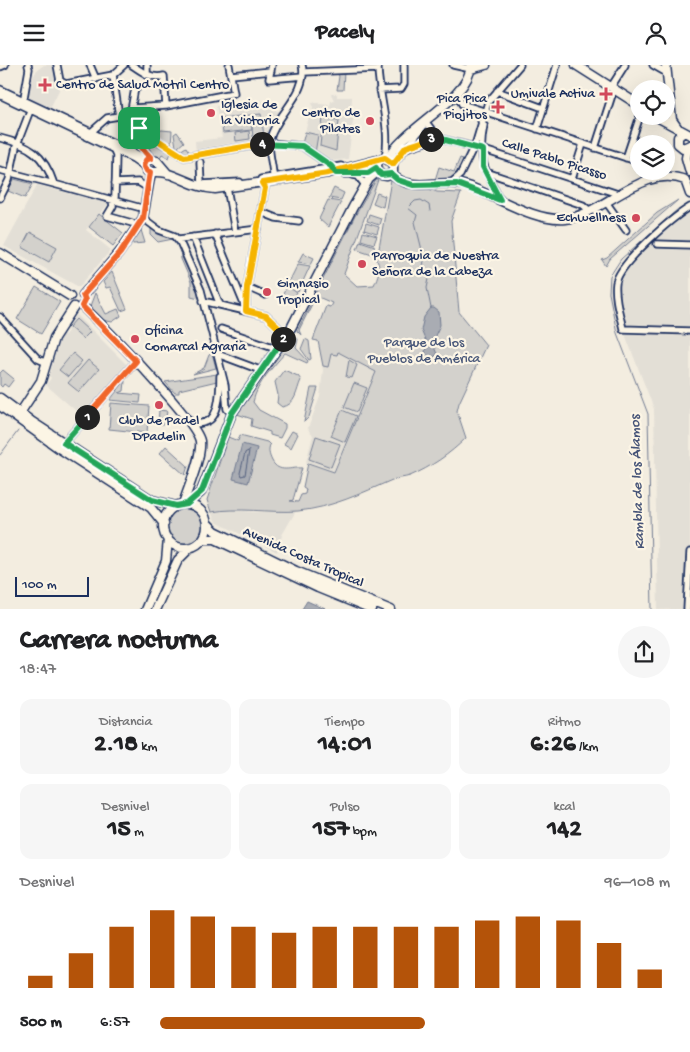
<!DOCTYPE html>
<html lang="es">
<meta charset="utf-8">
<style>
body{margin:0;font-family:"Gochi Hand",sans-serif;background:#f6f6f6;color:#202124;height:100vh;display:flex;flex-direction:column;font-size:19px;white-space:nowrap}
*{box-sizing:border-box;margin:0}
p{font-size:16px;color:#757577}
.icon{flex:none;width:28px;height:28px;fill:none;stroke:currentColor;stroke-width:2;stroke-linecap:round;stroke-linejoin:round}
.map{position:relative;height:544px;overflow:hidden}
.panel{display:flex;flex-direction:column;background:#fff;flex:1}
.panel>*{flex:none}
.tools{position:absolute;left:630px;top:15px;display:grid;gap:10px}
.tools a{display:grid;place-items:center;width:45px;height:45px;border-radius:50%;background:#fff;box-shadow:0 5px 20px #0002;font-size:25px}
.scale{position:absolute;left:15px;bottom:12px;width:74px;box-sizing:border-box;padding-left:5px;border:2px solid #1b2f5e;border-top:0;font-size:14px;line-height:18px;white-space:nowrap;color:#1b2f5e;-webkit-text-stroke:4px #fcf5e5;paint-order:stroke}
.pin{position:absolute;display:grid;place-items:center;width:42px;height:42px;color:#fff;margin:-21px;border-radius:10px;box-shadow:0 2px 8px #0006}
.km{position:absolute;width:25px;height:25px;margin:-12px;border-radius:50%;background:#222;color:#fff;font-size:14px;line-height:25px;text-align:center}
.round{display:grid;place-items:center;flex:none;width:52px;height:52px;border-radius:26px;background:#f6f6f6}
.headline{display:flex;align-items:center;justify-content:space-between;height:85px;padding:0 20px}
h1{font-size:28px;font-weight:700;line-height:38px}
.stats{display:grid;grid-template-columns:repeat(3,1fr);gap:8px;height:85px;padding:5px 20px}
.stats div{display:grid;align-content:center;border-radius:12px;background:#f6f6f6;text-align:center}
.stats b{font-size:25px;font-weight:700}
.stats small{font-size:14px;font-weight:400}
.stats p{font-size:14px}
.chart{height:140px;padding:10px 20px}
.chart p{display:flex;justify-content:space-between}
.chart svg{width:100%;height:90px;margin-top:5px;stroke:#b45309;stroke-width:6}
ul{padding:0 20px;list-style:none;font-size:16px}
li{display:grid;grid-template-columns:80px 60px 1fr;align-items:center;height:38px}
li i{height:12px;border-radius:6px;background:#b45309}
header{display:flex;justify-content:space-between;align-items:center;height:65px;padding:0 20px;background:#fff;font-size:22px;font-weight:700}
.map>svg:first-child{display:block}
.built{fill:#e3dfd6}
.green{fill:#d3d1cc;stroke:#778095}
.water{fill:#a9acb3;stroke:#707a91}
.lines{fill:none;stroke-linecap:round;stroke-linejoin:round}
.shore{stroke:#546180;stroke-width:1}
.stream{stroke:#707a91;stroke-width:1}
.street-casing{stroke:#1b2f5e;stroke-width:9}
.secondary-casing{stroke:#1b2f5e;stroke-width:11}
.street{stroke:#fcf5e5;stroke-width:5.5}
.secondary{stroke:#fcf5e5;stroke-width:8}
.split-1-casing{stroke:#fff;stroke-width:10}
.split-2-casing{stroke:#fff;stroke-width:10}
.split-3-casing{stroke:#fff;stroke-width:10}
.split-4-casing{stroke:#fff;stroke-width:10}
.split-5-casing{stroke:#fff;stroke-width:10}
.split-1{stroke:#f0652b;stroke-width:6}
.split-2{stroke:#22a559;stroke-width:6}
.split-3{stroke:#f5b400;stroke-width:6}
.split-4{stroke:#22a559;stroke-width:6}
.split-5{stroke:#f5b400;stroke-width:6}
.poi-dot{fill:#d1495b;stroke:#fcf5e5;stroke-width:2}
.labels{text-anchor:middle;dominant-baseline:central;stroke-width:4.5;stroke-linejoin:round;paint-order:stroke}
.poi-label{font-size:14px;fill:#1b2f5e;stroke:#fcf5e5;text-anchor:start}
.street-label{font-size:14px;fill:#1b2f5e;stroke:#fcf5e5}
.park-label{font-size:14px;fill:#49587a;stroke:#fcf5e5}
.water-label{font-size:15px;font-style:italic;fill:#465478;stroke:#fcf5e5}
</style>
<header><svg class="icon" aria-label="menu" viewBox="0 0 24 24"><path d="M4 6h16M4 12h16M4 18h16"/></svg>Pacely<svg class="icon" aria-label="person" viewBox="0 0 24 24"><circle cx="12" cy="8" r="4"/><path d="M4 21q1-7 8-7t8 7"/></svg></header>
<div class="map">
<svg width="690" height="545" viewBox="0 0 690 545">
<rect width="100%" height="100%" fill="#f3ede0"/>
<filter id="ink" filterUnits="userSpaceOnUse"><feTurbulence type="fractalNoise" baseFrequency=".02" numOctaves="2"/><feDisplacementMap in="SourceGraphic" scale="10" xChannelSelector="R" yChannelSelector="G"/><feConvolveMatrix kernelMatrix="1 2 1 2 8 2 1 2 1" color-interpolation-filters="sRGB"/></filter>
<g filter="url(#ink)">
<path class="built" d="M44,0h12l4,23 -10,20 -22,-11 4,-18 5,-9z
M331,29h6v3h15l-1,16 3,1 -6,45 -16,2 -12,-5 -18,-12 7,-27h3l1,-12 -2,-3 17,2 2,2 1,-5 3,-1z
M267,36l8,1 2,7 -2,2h8l-19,29 -68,13 -1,-12 27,-3 -6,-32z
M37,120l72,18 -23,27 25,20 -32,37 -75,-41z
M683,146l7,3v395l-32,1 -4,-201 -31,-80 -7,-42 8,-22z
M77,250l50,50 -45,51 -36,-31 5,-7 -2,-2 11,-39 2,-4 3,2 3,-4 -2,-3z
M318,276l59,30 -44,101 -27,-10 7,-27 -3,-2 -2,-5 12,-31 3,-27z
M228,444l24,3 44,-1 -14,24 -5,17 -61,-30 -5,-10z"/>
<path class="green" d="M336,6h8l-1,19h-6l2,-14z
M261,49l3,22 -11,1 -2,-18 1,11 -29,3 -2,-15z
M323,53l16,2 -3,31 -16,-5z
M162,65l10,1 -1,14 -22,-12z
M141,66l31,19 -3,8 -7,-4 -3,5 -13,-10 -7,-17z
M249,66l1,8 -14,2 -1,-8z
M177,67l7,10 -6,5 2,4 6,-4 4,6 -1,2h-5l-8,-8 -2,-13z
M305,67l13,3 -3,18 -13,-9z
M460,93l3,1c-6,17 -10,21 -28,21l4,-13 15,5z
M14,114l19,5 -8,14 -17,-7z
M376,115h2l-34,94 13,12 17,-1c4,-9 7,-16 3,-25l14,-80 13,5 22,3 11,4 24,1 -10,28 8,91 27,33 -27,58 -2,8 9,27c-16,16 -35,29 -56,38 -6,2 -13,2 -18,4 -30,13 -61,28 -94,31 -29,2 -60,-4 -87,1l-4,-12 21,-63 10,4 2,-6 27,7 3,3c-2,5 -1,10 2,16 7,13 19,6 30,7l-9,32 -3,1 8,1 3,-7 4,-1 1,-5 -3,-2 5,-24 26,9 42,-100 -38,-20 -1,3 -6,-1 -3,13 -5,-1 -5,-25 -5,-1 13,-34 4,1 2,-4 -16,-7 -17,34 2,5 -4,-4 58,-115z
M334,123l10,5 -3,7 -12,-2z
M377,128l8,3 -2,11 -10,-4z
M328,135l13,2 -13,25 -9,-8z
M678,135l-68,59 -4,7 -4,-6 5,-2 50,-45z
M99,149l24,19 -10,13 -24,-19z
M369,149l12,4 -2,7 -12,-4z
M366,158l13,4 -2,7 -13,-4z
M151,164l20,8 2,2 -15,3 -7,-7z
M141,165l4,13 -12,1v-2z
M30,167l27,15 -8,15 -27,-15z
M363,167l14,4 -3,8 -13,-4z
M360,176l15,5 -3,8 -15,-5z
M180,184l20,47 -1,2 -8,-2v-14l-10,-23z
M303,188l11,5 -3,6 -13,-2z
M298,199l12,2 -12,26 -10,-8z
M112,207l15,37 -6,2 -11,-24 -4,1 -3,-6z
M287,221l10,7 -5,10 -11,-5z
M36,222l24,15 -19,32 -24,-15z
M95,228l11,21 12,-5 3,7 -9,6 -9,-2 -13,-14z
M76,254l14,13 -7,7 -14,-12z
M294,272l4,2 -2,9 12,13 -1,2 -22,-10c-12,14 -28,30 -32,49l6,8 26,14v4l-5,10 -10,-3v-3l-19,-6 1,-7 -15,-5 26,-40z
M305,274l4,2 2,18 -2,1 -8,-11z
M73,288l9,8 -14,16 -9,-7z
M212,288l4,15 -23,6 11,-6 5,-13z
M88,295l11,9 -20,23 -11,-9z
M349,295l8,5 -5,13 -6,-1z
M3,305l11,9 -6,8 -4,-3 -2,3 -2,-2v-12z
M284,305l14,6 3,4c-5,11 -5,25 -19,27l-5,-4 1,-8 -3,-13z
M217,309v7l-38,9v3h-4l-10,-11z
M125,316l-1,10 -5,2 22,2 -1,8 -30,-3z
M354,318l13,5 -10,24 -13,-5z
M311,323h7l-9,29 -5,5z
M111,338l38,3 -2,27 -38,-4z
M159,345l8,1 -2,13h-7z
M342,345l14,6 -11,26 -14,-6z
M292,366l6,3 -7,14 -7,-4z
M316,371l24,8 -9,23 -22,-8z
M166,381l22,20 -3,9 -25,-22z
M167 461a18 18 0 1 1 36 0a18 18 0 1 1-36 0Z"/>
<path class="water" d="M434,243l5,4 1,13 -8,17 5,12 -5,5 -7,-4 1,-13 -5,-12 3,-13 7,-9z
M242,379l15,4 -9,35 -15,-4z
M307,536l18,8h-23z"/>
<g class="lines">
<path class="shore" d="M249,386l-4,24 -4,1 -1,-3 5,-20z"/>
<path class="stream" d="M430,146l-1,-6 -8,-5 -6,1 -7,7 9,7 -2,7 9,36 -1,14 6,7 -2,9 4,20
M0,390l18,-24
M652,545l-4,-196 -31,-81 -8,-40 1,-17 11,-17 57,-50"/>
<defs>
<path id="street" d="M57,0l3,16 6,3 47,-9
M90,0l6,14
M124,0l-11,10 6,41c19,7 19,29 32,42
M132,0c10,7 19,14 32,11l2,30
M147,0v10
M272,0l-3,14 34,-3
M453,0l18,4
M653,0l14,8
M0,2l5,-2
M304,7l74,-3c1,28 13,60 7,89
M231,10l40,-4
M611,22l14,-22
M0,24l148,70
M379,25l22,-1 3,-5v-19
M497,26l46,17
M457,29l5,10 177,58
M23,38l6,-34 -1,-4
M133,43l33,-2 68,-13 -5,-28
M129,56l6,-33h2
M425,56l13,17
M481,56l3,4c-7,33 1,46 16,75
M135,64h7c12,12 29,18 42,28l85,-14 33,3 29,20 1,4
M537,64l20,-64
M90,68l17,-15 12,-2
M0,73c29,7 44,16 54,46l91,25
M113,83l3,7 -1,42 -3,3 1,6 -6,10 25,7
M406,83l32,-10 40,10 140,46
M595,83l19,-59
M626,93l14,-42
M200,97l1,22
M393,99l30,-37 -1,-3
M0,105l54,14
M486,107l97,33 7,6
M353,110l5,1 7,9
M261,114l80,-13
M273,114c1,-12 -6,-28 -3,-40 6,-25 39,-46 32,-74
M572,114l11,-35
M115,118l23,-1 10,6
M451,118l9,-8 16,-33 12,-40 32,-37
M202,119l38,-2
M227,123l8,44
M0,133l9,-18 7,-33 15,-39
M606,137l20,28
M690,142c-18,11 -71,56 -74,76 -2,15 4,32 7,46l67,2
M261,147l15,6 23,3
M143,153l16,12 16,6 5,6 21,48 24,95 2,24 5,4
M215,169l31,75
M193,172l27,68
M179,174l79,-10
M657,179l33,1
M247,222l18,8
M203,236l63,15 20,19
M246,246l1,-24 18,-99 -3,-5
M0,252l38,42 9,4
M221,264l55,19
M220,290l40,15
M192,360c5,-2 11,-1 16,-4 12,-6 12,-33 12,-45
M64,378l72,-82
M687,545l3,-58"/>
<path id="secondary" d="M576,0l63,40
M666,0l6,55 7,10
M471,4l15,-4
M0,29l134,64 10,7
M655,51l35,19
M684,67l-6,5v7l5,4 7,-3
M688,82l-2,11 4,14
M388,94c16,-32 81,-59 83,-94
M144,100l3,6c7,2 12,0 19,2 17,5 30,15 49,16l113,-16 57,-15 8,6v8l-6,4 -6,-1 -5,-7 2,-6
M144,100l4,-6 9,2 11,13
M345,108h23l7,-4
M391,109c22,20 47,4 73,11 30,9 69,37 101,34 38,-4 79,-56 120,-39l5,14
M0,188l70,43
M83,230l36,-42 24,-35 8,-46
M82,241c21,19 114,114 118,135 2,16 -12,47 -17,63
M291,263l62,-121 16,-28 8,-7
M0,333l31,23 121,79 24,6
M0,341l60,43 91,59 13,16
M20,348l21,-32 13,-43 20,-31
M187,439l14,-12 31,-79 56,-80
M163 461a22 22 0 1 1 44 0a22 22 0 1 1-44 0Z
M208,459l7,7 81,40 95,39
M203,474h12l103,49 54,22
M145,545l21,-49 2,-22
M155,545l23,-50 13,-13"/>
</defs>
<use href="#street" class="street-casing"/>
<use href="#secondary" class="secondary-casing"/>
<use href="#street" class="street"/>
<use href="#secondary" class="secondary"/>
</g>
</g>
<g class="lines" filter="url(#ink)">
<defs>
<path id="split-1" d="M87,352l49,-56 -54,-55 3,-6 -2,-5 37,-42 23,-35 7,-46 -3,-1 -3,-6 2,-5 5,-2c-8,-7 -14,-18 -16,-29l4,-1"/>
<path id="split-2" d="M87,352l-23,26 88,57 24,6 11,-2 15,-13 30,-78 51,-74"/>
<path id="split-3" d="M283,274l3,-4 -20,-19 -20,-5 1,-24 18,-99 -3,-5 66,-10 57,-15 8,6 13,-17 25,-8"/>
<path id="split-4" d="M262,79l40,2 29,20 5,7h32l8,-5 5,7 10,-1 7,6 15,5 44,-1 43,16 -17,-33v-17l-45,-12 -7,1"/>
<path id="split-5" d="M139,63l45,29 78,-13"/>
</defs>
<use href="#split-1" class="split-1-casing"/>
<use href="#split-2" class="split-2-casing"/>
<use href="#split-3" class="split-3-casing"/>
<use href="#split-4" class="split-4-casing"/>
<use href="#split-5" class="split-5-casing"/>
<use href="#split-1" class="split-1"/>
<use href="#split-2" class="split-2"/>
<use href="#split-3" class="split-3"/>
<use href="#split-4" class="split-4"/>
<use href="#split-5" class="split-5"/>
</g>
<g class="poi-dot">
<path d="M42.5 12.5h5v5h5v5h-5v5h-5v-5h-5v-5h5z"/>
<path d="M603.5 21.5h5v5h5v5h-5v5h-5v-5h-5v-5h5z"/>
<path d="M495.5 34.5h5v5h5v5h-5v5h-5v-5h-5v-5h5z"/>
<circle cx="211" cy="48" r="5"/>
<circle cx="370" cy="56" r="5"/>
<circle cx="636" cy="153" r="5"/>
<circle cx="362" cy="199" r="5"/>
<circle cx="267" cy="227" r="5"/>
<circle cx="135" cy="274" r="5"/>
<circle cx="159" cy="340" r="5"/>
</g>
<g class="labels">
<g class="poi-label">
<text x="56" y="20">Centro de Salud Motril Centro</text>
<text x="595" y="29" text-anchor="end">Umivale Activa</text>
<text x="487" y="34" text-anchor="end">Pica Pica<tspan x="487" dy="16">Piojitos</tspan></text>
<text x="221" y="40">Iglesia de<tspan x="221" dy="16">la Victoria</tspan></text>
<text x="360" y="48" text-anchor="end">Centro de<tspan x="360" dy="16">Pilates</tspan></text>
<text x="626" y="153" text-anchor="end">Echwellness</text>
<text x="372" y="191">Parroquia de Nuestra<tspan x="372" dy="16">Señora de la Cabeza</tspan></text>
<text x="277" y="219">Gimnasio<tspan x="277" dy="16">Tropical</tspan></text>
<text x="145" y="266">Oficina<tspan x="145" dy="16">Comarcal Agraria</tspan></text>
<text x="159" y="356" text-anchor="middle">Club de Padel<tspan x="159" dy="16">DPadelin</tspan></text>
</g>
<g class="street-label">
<text transform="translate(554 95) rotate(18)">Calle Pablo Picasso</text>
<text transform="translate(303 493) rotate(24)">Avenida Costa Tropical</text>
</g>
<g class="park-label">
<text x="424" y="278">Parque de los<tspan x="424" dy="16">Pueblos de América</tspan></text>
</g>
<g class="water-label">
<text transform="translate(638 417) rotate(-92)">Rambla de los Álamos</text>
</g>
</g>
</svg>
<div class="tools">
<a><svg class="icon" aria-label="locate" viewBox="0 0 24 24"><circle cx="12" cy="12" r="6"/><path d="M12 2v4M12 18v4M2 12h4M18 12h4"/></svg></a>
<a><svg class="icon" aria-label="layers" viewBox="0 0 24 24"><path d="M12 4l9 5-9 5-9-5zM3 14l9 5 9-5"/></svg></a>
</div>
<div class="scale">100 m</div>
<div class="pin" style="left:139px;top:63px;background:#1e9e55"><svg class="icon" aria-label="arrive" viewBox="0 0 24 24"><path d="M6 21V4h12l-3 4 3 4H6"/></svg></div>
<b class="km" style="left:87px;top:352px">1</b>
<b class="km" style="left:283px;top:274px">2</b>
<b class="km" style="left:431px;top:74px">3</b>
<b class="km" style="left:262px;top:79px">4</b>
</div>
<section class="panel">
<div class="headline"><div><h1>Carrera nocturna</h1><p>18:47</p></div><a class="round"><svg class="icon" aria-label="share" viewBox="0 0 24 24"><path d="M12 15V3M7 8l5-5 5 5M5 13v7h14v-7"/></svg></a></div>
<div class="stats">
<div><p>Distancia</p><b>2.18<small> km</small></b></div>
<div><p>Tiempo</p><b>14:01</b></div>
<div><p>Ritmo</p><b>6:26<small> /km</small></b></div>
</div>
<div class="stats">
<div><p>Desnivel</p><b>15<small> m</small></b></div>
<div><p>Pulso</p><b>157<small> bpm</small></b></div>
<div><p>kcal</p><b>142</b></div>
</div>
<div class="chart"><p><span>Desnivel</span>96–108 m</p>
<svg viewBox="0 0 160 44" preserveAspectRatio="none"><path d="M5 44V38M15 44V27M25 44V14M35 44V6M45 44V9M55 44V14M65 44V17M75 44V14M85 44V14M95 44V14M105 44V14M115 44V11M125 44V9M135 44V11M145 44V22M155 44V35"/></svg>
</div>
<ul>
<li><b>500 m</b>6:57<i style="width:52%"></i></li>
</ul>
</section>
